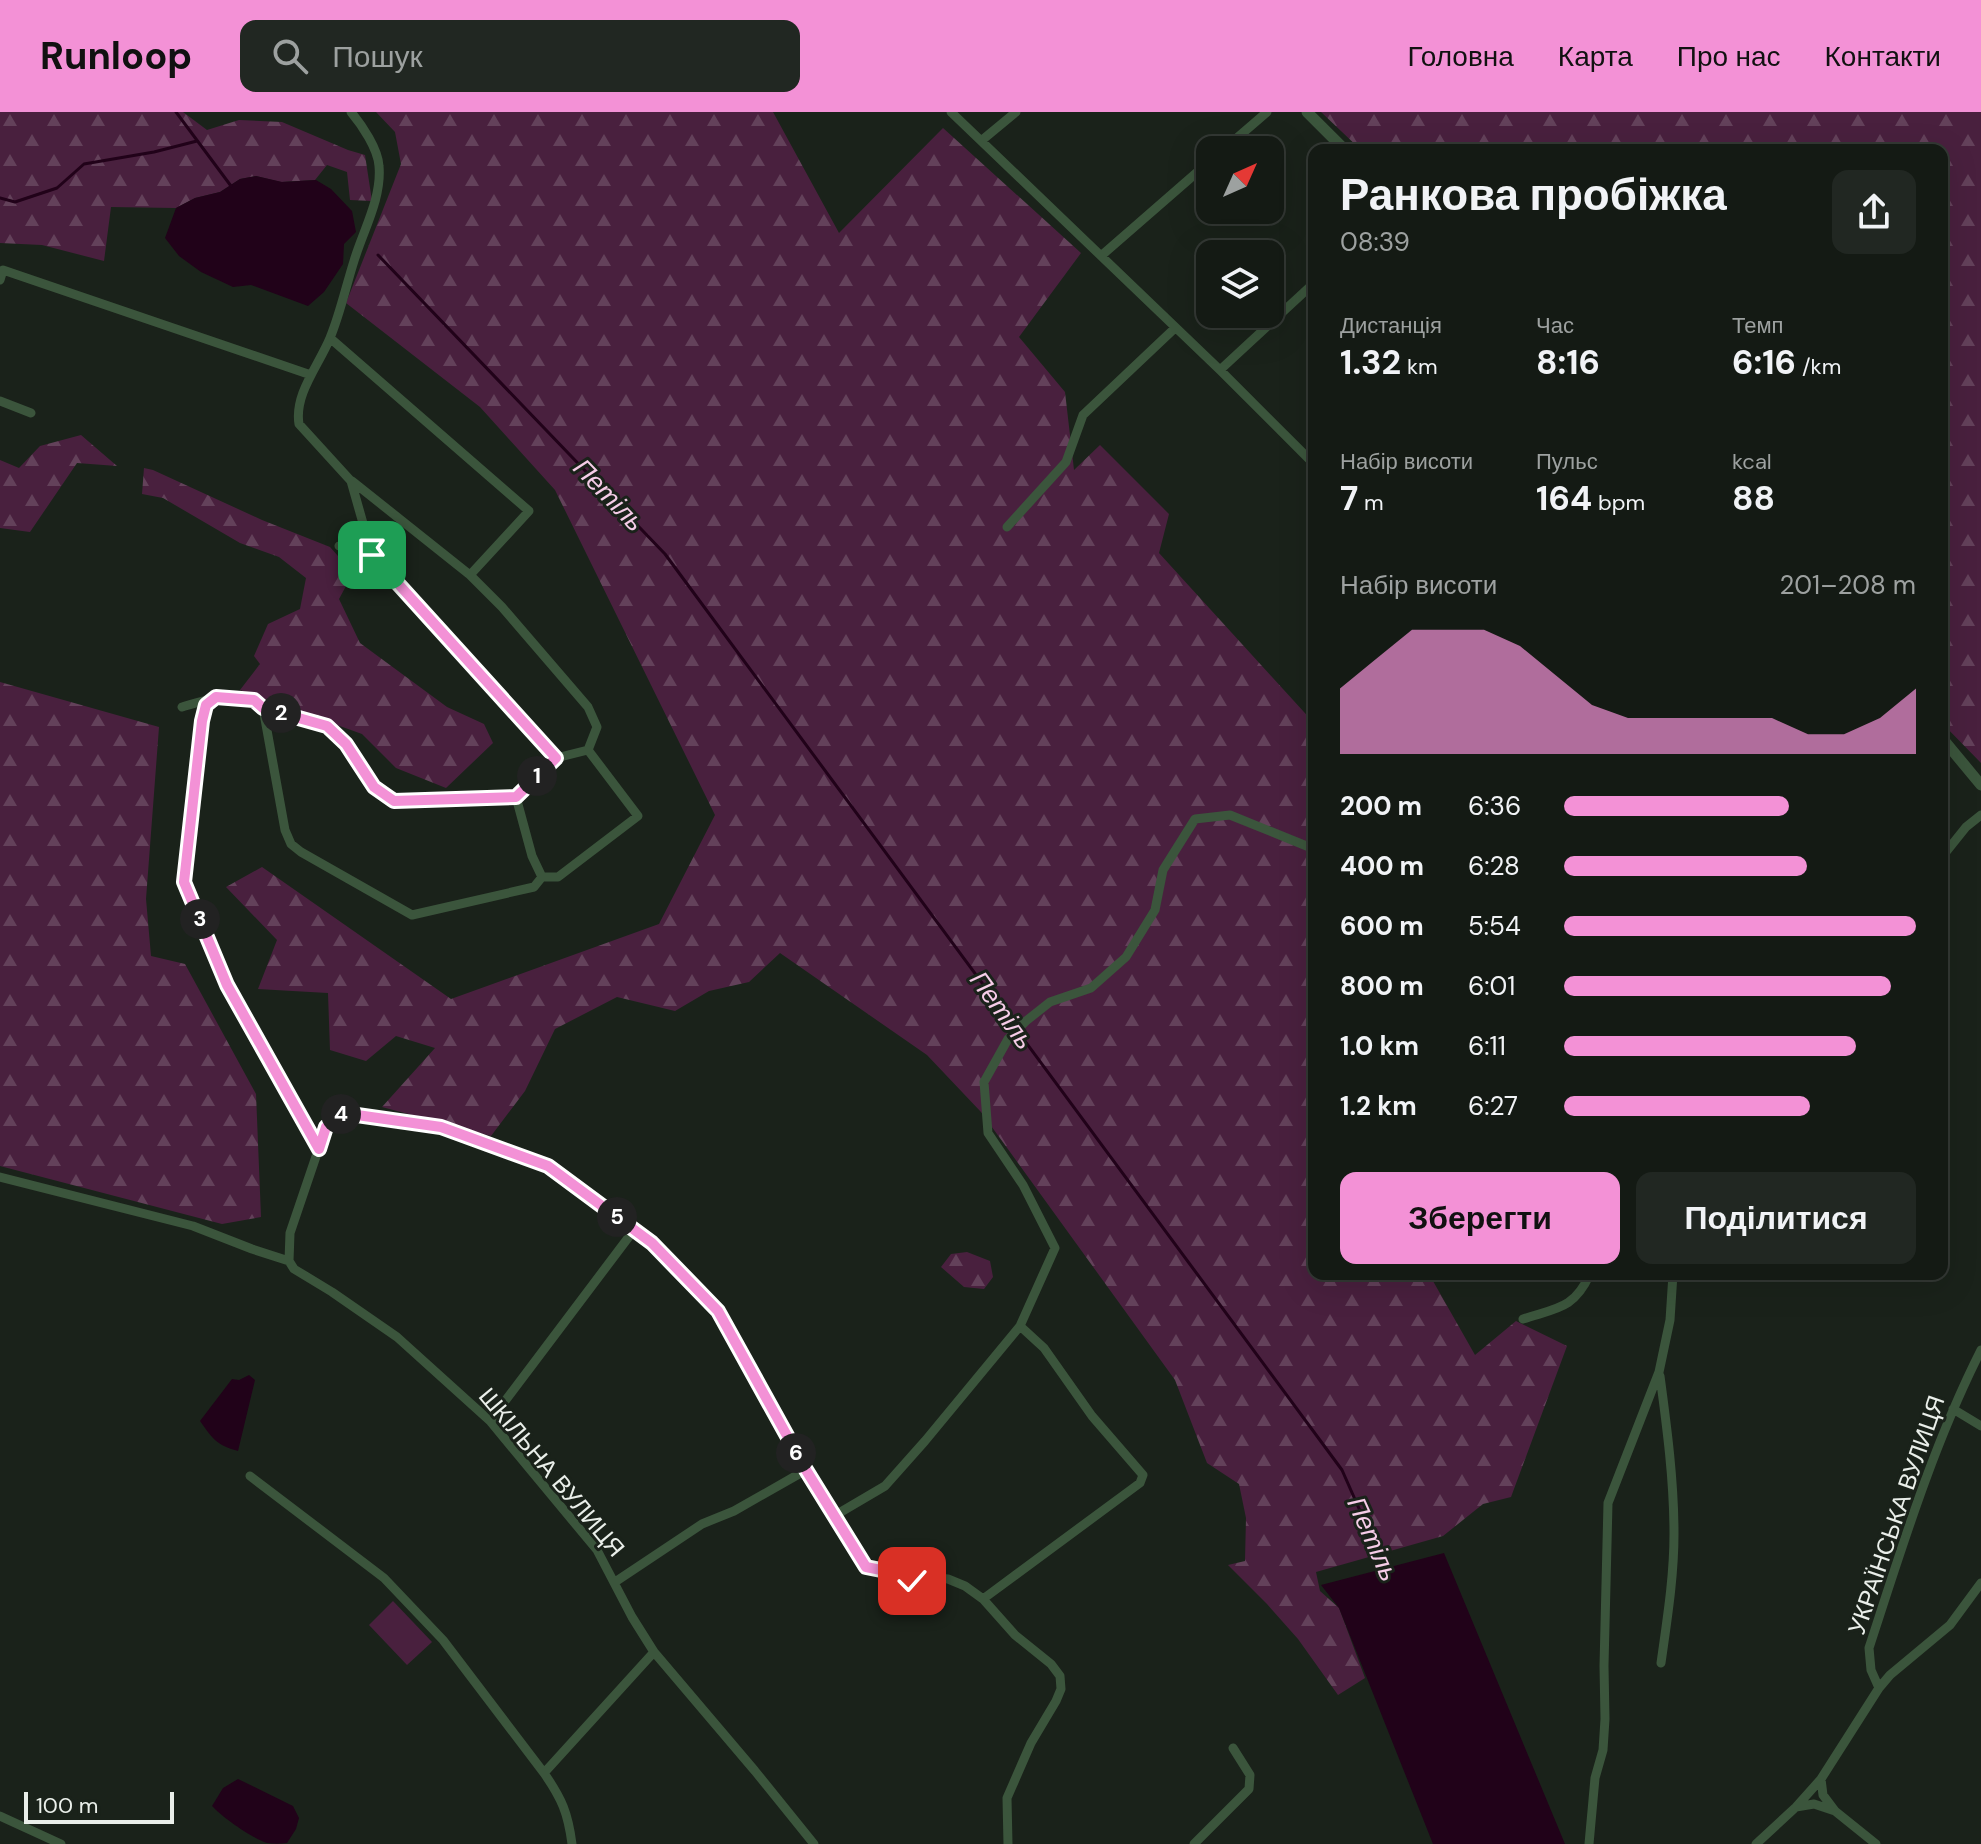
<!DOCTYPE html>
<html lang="uk">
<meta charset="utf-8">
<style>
body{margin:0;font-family:"DM Sans",sans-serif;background:#212722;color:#f1f3f6;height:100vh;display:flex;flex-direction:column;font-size:30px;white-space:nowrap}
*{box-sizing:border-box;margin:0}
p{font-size:26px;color:#9da1a0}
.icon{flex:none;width:44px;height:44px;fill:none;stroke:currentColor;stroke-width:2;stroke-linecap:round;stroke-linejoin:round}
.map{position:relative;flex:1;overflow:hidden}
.side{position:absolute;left:1308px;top:32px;width:640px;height:1136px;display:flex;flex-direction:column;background:#141a14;border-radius:16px;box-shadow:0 8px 32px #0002,0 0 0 2px #333834}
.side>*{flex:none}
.needle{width:52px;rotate:45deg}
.buttons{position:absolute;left:1196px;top:24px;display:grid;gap:16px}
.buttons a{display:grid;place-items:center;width:88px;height:88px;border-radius:16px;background:#141a14;box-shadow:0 8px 32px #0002,0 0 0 2px #333834;font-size:40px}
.scale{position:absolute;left:24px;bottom:20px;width:150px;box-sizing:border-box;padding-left:8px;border:4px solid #eaefea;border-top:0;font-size:22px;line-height:28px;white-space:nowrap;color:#eaefea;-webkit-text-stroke:6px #1a221a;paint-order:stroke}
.pin{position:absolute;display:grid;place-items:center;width:68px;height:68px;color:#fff;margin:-34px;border-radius:16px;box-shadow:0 4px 12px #0006}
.km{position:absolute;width:40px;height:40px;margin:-20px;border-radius:50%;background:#222;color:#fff;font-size:22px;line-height:40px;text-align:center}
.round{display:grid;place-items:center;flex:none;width:84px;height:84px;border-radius:16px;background:#212722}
.overview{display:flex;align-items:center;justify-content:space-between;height:136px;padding:0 32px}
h1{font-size:44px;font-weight:700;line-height:60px}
.figures{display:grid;grid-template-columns:repeat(3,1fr);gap:12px;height:136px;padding:8px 32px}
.figures div{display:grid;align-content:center}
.figures b{font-size:34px;font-weight:700}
.figures small{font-size:22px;font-weight:400}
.figures p{font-size:22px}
.chart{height:224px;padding:16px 32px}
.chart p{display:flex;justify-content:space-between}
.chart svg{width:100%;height:144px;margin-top:8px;fill:#f391d6;opacity:.7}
.button{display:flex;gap:16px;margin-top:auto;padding:16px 32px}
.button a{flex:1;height:92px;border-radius:16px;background:#f391d6;color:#111;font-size:32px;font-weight:700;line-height:92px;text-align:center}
.button a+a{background:#212722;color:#f1f3f6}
ul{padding:0 32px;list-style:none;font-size:26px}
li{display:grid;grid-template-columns:128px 96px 1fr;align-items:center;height:60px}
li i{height:20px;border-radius:10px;background:#f391d6}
header{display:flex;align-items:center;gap:48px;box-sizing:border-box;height:112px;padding:0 40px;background:#f391d6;color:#111}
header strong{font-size:38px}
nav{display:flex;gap:44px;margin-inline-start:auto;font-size:28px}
.search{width:560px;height:72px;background:#212722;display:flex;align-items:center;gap:20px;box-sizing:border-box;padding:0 28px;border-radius:16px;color:#9da1a0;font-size:30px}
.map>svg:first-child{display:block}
.forest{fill:url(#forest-firs)}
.pitch{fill:#49203e}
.water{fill:#210219}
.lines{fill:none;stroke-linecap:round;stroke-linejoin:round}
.stream{stroke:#210219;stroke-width:3}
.minor{stroke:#3b553c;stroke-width:9}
.tertiary{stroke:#3b553c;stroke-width:11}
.route-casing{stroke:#fff;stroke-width:16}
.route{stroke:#f391d6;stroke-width:10}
.labels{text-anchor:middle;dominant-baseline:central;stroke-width:6;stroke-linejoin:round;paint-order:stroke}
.street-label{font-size:24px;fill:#eaefea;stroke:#1a221a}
.water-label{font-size:26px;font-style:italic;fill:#f6cde8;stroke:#1a221a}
</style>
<header>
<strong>Runloop</strong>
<div class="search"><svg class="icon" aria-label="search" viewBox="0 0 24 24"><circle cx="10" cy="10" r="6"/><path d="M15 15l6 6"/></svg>Пошук</div>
<nav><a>Головна</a><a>Карта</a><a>Про нас</a><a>Контакти</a></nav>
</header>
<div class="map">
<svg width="1981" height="1732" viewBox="0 0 1981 1732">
<defs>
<pattern id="forest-firs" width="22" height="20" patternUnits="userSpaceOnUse" patternTransform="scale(2)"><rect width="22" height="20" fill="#49203e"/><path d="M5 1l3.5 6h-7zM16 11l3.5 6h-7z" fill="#63415a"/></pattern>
</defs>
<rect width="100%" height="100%" fill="#1a221a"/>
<path class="forest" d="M0,0h183l24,18 32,-10 43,2 66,28 17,5 7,46 -22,-1 -3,-28 -20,-7 -12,15 -34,2 -25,-6 -16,3 -20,13 -25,6 -19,10 -65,-1 -7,54 -62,-16 -42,-2z
M376,0h397l66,121 104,-105 138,125 -62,84 46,55 9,78 26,-25 69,69 -10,39 155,170v551h115l46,81 41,-34 51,25 -56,151 -28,7 -40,32 -127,36 4,19 19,17 26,70 -27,17 -40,-56 -31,-35 -39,-39 17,-4 1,-43 -7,-34 -32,-21 -32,-83 -194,-268 -54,-57 -147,-102 -31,29 -40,9 -34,20 -58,-14 -62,32 -30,62 -34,45 -109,-29 53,-59 -39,-12 -30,25 -36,-11 -2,-57 -70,-4 19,-49 -51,-53 36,-20 189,132 208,-75 56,-109 -160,-325 -75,-83 -134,-104 55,-139 -6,-32z
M1321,0h660v651l-39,-40v-573h-581z
M81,323l36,31 -40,-3 -47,69 -30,-4v-68l19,8 21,-22z
M144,356l9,2 109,50 68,27 23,26 -14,26 21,44 87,64 37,17 9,19 -47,45 -50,-20 -34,-34 -122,-44 20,-26 -6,-8 14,-32 32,-15 6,-31 -27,-21 -39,-14 -77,-45 -21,-4z
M0,570l159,45 -13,172 5,57 34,8 71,130 5,123 -39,7 -222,-58z
M967,1140l23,9 3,16 -9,12 -20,-2 -23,-20 10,-13z"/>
<path class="pitch" d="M393,1489l39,41 -25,23 -38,-40z"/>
<path class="water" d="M256,64l26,6 34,-2 15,9 21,22 4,21 -12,12 -1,20 -19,28 -16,14 -57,-21 -18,2 -32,-15 -22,-16 -14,-18 11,-30 19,-10 25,-6 20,-13z
M249,1263l6,5 -17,71c-22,-6 -25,-12 -38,-30l32,-42 7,1z
M1444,1441l121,291h-132l-94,-236 -18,-23z
M238,1667l55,27 6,12 -3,11 -9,14c-7,1 -14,1 -20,0 -15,-5 -44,-25 -55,-37l11,-18z"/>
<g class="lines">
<path class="stream" d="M176,0l55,74
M0,86l15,4 42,-14 27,-24 70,-12 43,-11
M378,143l287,299 677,916 45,102"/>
<path class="minor" d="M951,0l269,258 94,94
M981,29l35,-29
M1223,38l44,-38
M1101,144l109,-95
M0,168l3,-10 308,105
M330,226l199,173 -59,64 -118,-94
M1220,258l94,-87
M0,289l31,12
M1007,415l59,-65 17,-47 92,-87
M339,434l33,9 -21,-74 -52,-57c-5,-30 20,-59 31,-86 10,-24 16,-52 24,-77 9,-30 28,-63 25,-95 -1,-17 -17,-41 -28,-54
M470,463l32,32 86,100 9,20 -9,23 -32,8
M214,586l-8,7 -4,16 -18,161 43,103 92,164
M182,595c26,-8 59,-19 81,1l22,122 6,14 10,8 111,63 122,-28 8,-10 -10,-21 -16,-59 40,-39 -184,-203
M263,596l64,18 19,18 28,43 20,14 122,-4
M1942,745l24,-30 15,-12
M542,765h16l80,-61 -50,-66
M0,1065l193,49 59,23 37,12 5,8 38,23 65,45 93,84 107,129 35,67 22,35 101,119 59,73
M289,1149l1,-28 36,-106 17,-14 98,14 107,39 104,77 66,68 88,159
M1523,1207c34,-11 51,-10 67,-45
M1660,1264c7,52 14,105 14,158 0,43 -7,86 -13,129
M1953,1297l28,17
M490,1309l144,-191
M250,1364l134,102 59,62 101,133 110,-121
M834,1404l51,-30 40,-45 95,-115 35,-78 -32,-63 -35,-52 -4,-51 24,-43 18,-18 24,-19 41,-14 35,-31 29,-47 8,-40 32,-51 35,-4 84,34
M615,1470l87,-58 32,-13 72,-41 60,97 15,3 31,11 19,-4 17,2 17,7 18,13 32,36 36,29 9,12 1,13 -5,12 -25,42 -24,55 1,46
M983,1487l157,-116 3,-8 -51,-59 -48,-68 -24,-22
M1879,1576l11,-13 60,-50 31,-42
M544,1661c18,26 24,40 28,71
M1821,1667l2,16 12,16
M1796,1695l18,-3 21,7 41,33
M0,1704l61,28
M1194,1732l55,-55 1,-14 -17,-27
M1589,1732l6,-66 8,-28 2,-31 -1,-53 4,-163 51,-131 11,-52 3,-46
M1756,1732l40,-37 25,-28 58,-91 -8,-18 -2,-22c33,-101 64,-203 112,-298"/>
<path class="tertiary" d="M1307,0l38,38
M1942,626l39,47"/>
</g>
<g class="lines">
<defs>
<path id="route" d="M372,443l184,203 -40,39 -122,4 -20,-14 -28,-43 -19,-18 -64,-18 -9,-8 -38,-3 -10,8 -4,16 -18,161 43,103 92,164 7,-22 17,-14 98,14 107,39 104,77 66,68 88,159 60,97 15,3 31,11"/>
</defs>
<use href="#route" class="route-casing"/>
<use href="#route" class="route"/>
</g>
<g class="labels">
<g class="street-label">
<text transform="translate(552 1360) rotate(50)">ШКІЛЬНА ВУЛИЦЯ</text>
<text transform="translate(1896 1403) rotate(-71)">УКРАЇНСЬКА ВУЛИЦЯ</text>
</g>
<g class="water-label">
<text transform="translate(609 383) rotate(46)">Петіль</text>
<text transform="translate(1002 898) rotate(54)">Петіль</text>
<text transform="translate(1373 1427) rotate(66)">Петіль</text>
</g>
</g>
</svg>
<div class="buttons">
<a><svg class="needle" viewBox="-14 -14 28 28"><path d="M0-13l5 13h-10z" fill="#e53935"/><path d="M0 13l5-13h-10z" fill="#9da1a0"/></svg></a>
<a><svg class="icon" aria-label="layers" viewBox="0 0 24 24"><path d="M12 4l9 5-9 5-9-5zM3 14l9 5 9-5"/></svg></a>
</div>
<div class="scale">100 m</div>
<div class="pin" style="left:372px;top:443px;background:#1e9e55"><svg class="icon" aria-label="arrive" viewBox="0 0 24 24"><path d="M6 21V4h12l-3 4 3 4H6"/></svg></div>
<div class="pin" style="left:912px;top:1469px;background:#d93025"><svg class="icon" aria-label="check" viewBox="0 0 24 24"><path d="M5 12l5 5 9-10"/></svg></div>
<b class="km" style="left:537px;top:664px">1</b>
<b class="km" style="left:281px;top:601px">2</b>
<b class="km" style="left:200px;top:807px">3</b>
<b class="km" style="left:341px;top:1002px">4</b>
<b class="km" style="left:617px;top:1105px">5</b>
<b class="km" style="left:796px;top:1341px">6</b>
<section class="side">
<div class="overview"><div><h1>Ранкова пробіжка</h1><p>08:39</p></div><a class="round"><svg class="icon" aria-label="share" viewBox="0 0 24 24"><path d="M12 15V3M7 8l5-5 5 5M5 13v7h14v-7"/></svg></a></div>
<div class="figures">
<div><p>Дистанція</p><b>1.32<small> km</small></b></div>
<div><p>Час</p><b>8:16</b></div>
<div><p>Темп</p><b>6:16<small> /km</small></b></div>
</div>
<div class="figures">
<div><p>Набір висоти</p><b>7<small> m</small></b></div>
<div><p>Пульс</p><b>164<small> bpm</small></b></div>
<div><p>kcal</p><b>88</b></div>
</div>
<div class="chart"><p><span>Набір висоти</span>201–208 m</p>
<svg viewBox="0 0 160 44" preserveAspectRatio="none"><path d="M0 44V24L10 15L20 6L30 6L40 6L50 11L60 20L70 29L80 33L90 33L100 33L110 33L120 33L130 38L140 38L150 33L160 24V44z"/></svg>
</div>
<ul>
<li><b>200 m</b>6:36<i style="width:64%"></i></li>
<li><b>400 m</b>6:28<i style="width:69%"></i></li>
<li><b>600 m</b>5:54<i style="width:100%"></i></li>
<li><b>800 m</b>6:01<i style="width:93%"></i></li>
<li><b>1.0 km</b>6:11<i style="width:83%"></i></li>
<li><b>1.2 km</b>6:27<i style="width:70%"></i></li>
</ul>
<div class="button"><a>Зберегти</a><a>Поділитися</a></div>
</section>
</div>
